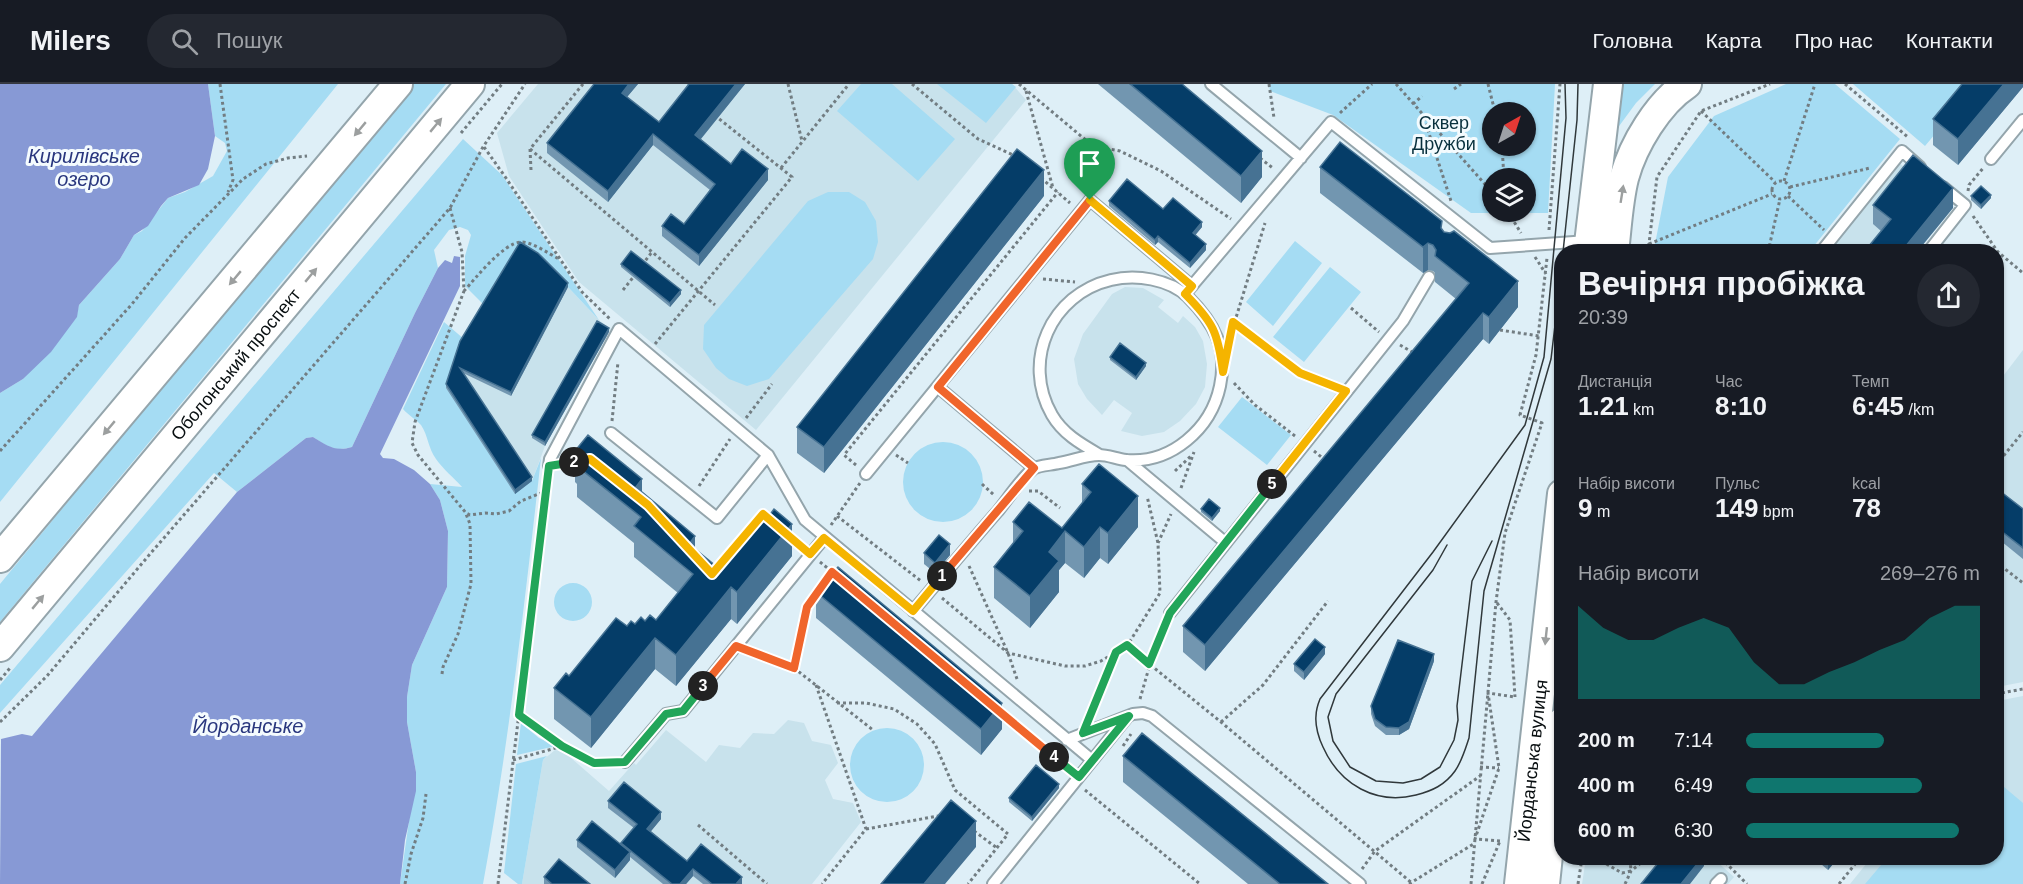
<!DOCTYPE html>
<html lang="uk">
<meta charset="utf-8">
<style>
body{margin:0;font-family:Arial,sans-serif;background:#242831;color:#f1f3f6;height:100vh;display:flex;flex-direction:column;font-size:22px;white-space:nowrap}
*{box-sizing:border-box;margin:0}
p{font-size:20px;color:#9ea1a6}
.icon{flex:none;width:33px;height:33px;fill:none;stroke:currentColor;stroke-width:2;stroke-linecap:round;stroke-linejoin:round}
.map{position:relative;flex:1;overflow:hidden}
.sheet{position:absolute;left:1554px;top:160px;width:450px;height:621px;display:flex;flex-direction:column;background:#171b24;border-radius:24px;box-shadow:0 2px 4px #0004}
.sheet>*{flex:none}
.needle{width:39px;rotate:39deg}
.controls{position:absolute;left:1482px;top:18px;display:grid;gap:12px}
.controls a{display:grid;place-items:center;width:54px;height:54px;border-radius:50%;background:#171b24;box-shadow:0 2px 4px #0004;font-size:30px}
.pin{position:absolute;display:grid;place-items:center;width:51px;height:51px;color:#fff;margin:-62px -26px;border-radius:50% 50% 50% 0;rotate:-45deg;box-shadow:0 0 6px #0007}
.pin .icon{rotate:45deg}
.km{position:absolute;width:30px;height:30px;margin:-15px;border-radius:50%;background:#222;color:#fff;font-size:16px;line-height:30px;text-align:center}
.round{display:grid;place-items:center;flex:none;width:63px;height:63px;border-radius:32px;background:#242831}
.headline{display:flex;align-items:center;justify-content:space-between;height:102px;padding:0 24px}
h1{font-size:33px;font-weight:700;line-height:45px}
.stats{display:grid;grid-template-columns:repeat(3,1fr);gap:9px;height:102px;padding:6px 24px}
.stats div{display:grid;align-content:center}
.stats b{font-size:26px;font-weight:700}
.stats small{font-size:16px;font-weight:400}
.stats p{font-size:16px}
.chart{height:168px;padding:12px 24px}
.chart p{display:flex;justify-content:space-between}
.chart svg{width:100%;height:108px;margin-top:6px;fill:#0f766e;opacity:.7}
ul{padding:0 24px;list-style:none;font-size:20px}
li{display:grid;grid-template-columns:96px 72px 1fr;align-items:center;height:45px}
li i{height:15px;border-radius:8px;background:#0f766e}
header{display:flex;align-items:center;gap:36px;box-sizing:border-box;height:84px;padding:0 30px;background:#171b24;border-bottom:2px solid #363941}
header strong{font-size:28px}
nav{display:flex;gap:33px;margin-inline-start:auto;font-size:21px}
.search{width:420px;height:54px;background:#242831;display:flex;align-items:center;gap:15px;box-sizing:border-box;padding:0 21px;border-radius:33px;color:#9ea1a6;font-size:22px}
.map>svg:first-child{display:block}
.built{fill:#c8e2ec}
.green{fill:#a5dcf3;fill-rule:evenodd}
.water{fill:#8799d5}
.lines{fill:none;stroke-linecap:round;stroke-linejoin:round}
.lane-casing{stroke:#94a5ac;stroke-width:14}
.secondary-casing{stroke:#94a5ac;stroke-width:32}
.path{stroke:#727d82;stroke-width:3;stroke-dasharray:3 3;stroke-linecap:butt}
.lane{stroke:#fff;stroke-width:10}
.secondary{stroke:#fff;stroke-width:28}
.tram{stroke:#30383b;stroke-width:1.5}
.wall{fill:#7296b0}
.shaded-wall{fill:#467293}
.building{fill:#053d68;stroke:#467293;stroke-width:1.5}
.oneway{fill:#9c9f9f}
.split-1-casing{stroke:#fff;stroke-width:12}
.split-2-casing{stroke:#fff;stroke-width:12}
.split-3-casing{stroke:#fff;stroke-width:12}
.split-4-casing{stroke:#fff;stroke-width:12}
.split-5-casing{stroke:#fff;stroke-width:12}
.split-6-casing{stroke:#fff;stroke-width:12}
.split-1{stroke:#f0652b;stroke-width:8}
.split-2{stroke:#f5b400;stroke-width:8}
.split-3{stroke:#22a559;stroke-width:8}
.split-4{stroke:#f0652b;stroke-width:8}
.split-5{stroke:#22a559;stroke-width:8}
.split-6{stroke:#f5b400;stroke-width:8}
.labels{text-anchor:middle;dominant-baseline:central;stroke-width:6;stroke-linejoin:round;paint-order:stroke}
.park-label{font-size:18px;fill:#08303d;stroke:#f4fbfe}
.street-label{font-size:18px;fill:#080e10;stroke:#f4fbfe}
.water-label{font-size:20px;font-style:italic;fill:#29377e;stroke:#f4fbfe}
</style>
<header>
<strong>Milers</strong>
<div class="search"><svg class="icon" aria-label="search" viewBox="0 0 24 24"><circle cx="10" cy="10" r="6"/><path d="M15 15l6 6"/></svg>Пошук</div>
<nav><a>Головна</a><a>Карта</a><a>Про нас</a><a>Контакти</a></nav>
</header>
<div class="map">
<svg width="2023" height="800" viewBox="0 0 2023 800">
<rect width="100%" height="100%" fill="#deeff7"/>
<path class="built" d="M538,0h474l14,16 -270,330 -177,-148 -70,-106 -12,-43z
M1891,72l62,52 -36,44h-105z
M568,203l31,33 12,9 -66,117 -13,35 -17,13 -69,-106 14,-43z
M1125,203l18,1 21,12 -6,7 20,16 5,-7 12,11 8,14 4,23 -2,23 -9,17 -16,17 -16,11 -22,4 -21,-5 11,-18 -18,-13 -12,15 -15,-16 -9,-15 -4,-25 9,-25 29,-40z
M2023,266v332l-26,5v-303z
M2023,612v188h-173l21,-26h125l1,-157z
M788,636l16,3 8,18 19,4 7,18 -13,17 8,19 20,4 8,19 -49,62h-290l21,-124 12,-10 8,1 46,40 25,-28 2,2 30,-35 40,32 13,-17 21,3 13,-15 21,1z
M1586,774h127l21,19 -6,7h-146z"/>
<path class="green" d="M208,0h130l-338,418v-109l23,-14 53,-61 3,-13 41,-46 14,-24 8,-4 26,-33 17,-6 28,-16 14,-25 -2,-8 -10,-7z
M412,0h34l-446,538v-38z
M861,0h31l63,55 -37,42 -81,-70z
M937,0h75l4,3 -30,36z
M1269,0h286l-7,129h-77l-138,-98 -63,-24zM1492,28h34v34h-34zM1492,94h34v34h-34z
M1620,0h35l-19,19 -22,30z
M1786,0h49l65,55 -91,113h-144l-10,-8 13,-67 46,-61z
M1853,0h124l-52,62z
M463,55l39,36 97,145 -31,-33 -84,18 -19,-19v-30l6,-21 -3,-5 -8,-3 -11,3 -15,20 4,18 -23,45 -63,134c-17,5 -24,0 -39,-10l-7,1 -69,54 -23,-19 -214,240v-28z
M828,108h21l16,10 11,19 2,21 -5,17 -104,120 -22,7 -18,-7 -13,-11 -13,-19 1,-24 104,-124z
M1295,157l27,22 -49,63 -27,-24z
M1330,183l31,25 -57,70 -31,-25z
M444,238l20,17 -18,49 86,93 9,-23c-16,142 -32,285 -58,426h-83l16,-112 -9,-50v-25l5,-32 35,-78 1,-56 -8,-31 -10,-16 32,3c-8,-9 -19,-18 -26,-28 -8,-11 -8,-24 -15,-34 -5,-6 -12,-9 -18,-16z
M1242,313l49,38 -24,30 -49,-38z
M903 398a40 40 0 1 1 80 0a40 40 0 1 1-80 0Z
M554 518a19 19 0 1 1 38 0a19 19 0 1 1-38 0Z
M521,639l18,15 17,8 -39,9z
M850 681a37 37 0 1 1 74 0a37 37 0 1 1-74 0Z
M547,672l-4,4 -21,124h-4l-14,-11 12,-109z
M1997,697l26,22v81h-158l22,-26h109z"/>
<path class="water" d="M0,0h208l7,52 -7,33 -9,16 -31,13 -7,8 -13,20 -14,9 -14,24 -41,46 -2,12 -26,35 -28,27 -23,14z
M454,172l6,1v29l-80,168 3,4 11,1 20,11 16,14 10,16 8,31 -1,56 -35,78 -5,32v25l9,50v19l-11,49 -5,44h-400l1,-145 21,-5 10,2 205,-244 69,-54 7,-1c15,9 22,15 39,10l63,-134 23,-45 7,-8 7,3z"/>
<g class="lines">
<defs>
<path id="lane" d="M1211,0l90,74
M1991,75l32,-39
M1821,168l81,-101 18,16
M1928,168l37,-47 -22,-18
M1185,210l146,-172 159,126 98,-7
M938,303l96,81
M611,349l106,85 51,-63
M1127,376l99,83
M549,382l1,-7 69,-130 149,126 37,65 287,240
M866,390l224,-274 102,86
M913,527c28,-33 56,-67 85,-100 9,-11 24,-34 35,-42 6,-4 19,-4 26,-6 13,-2 27,-8 40,-8 9,0 18,4 27,5 45,4 85,-31 94,-74 8,-38 -6,-63 -32,-89 -19,-18 -52,-23 -77,-17 -60,14 -90,81 -59,135 11,19 29,29 48,40
M1170,529l233,-292 26,-44
M1067,656l66,-26 10,-1 9,3 208,168
M625,678l41,-48 17,-3 141,-173
M993,800l135,-168
M1716,800l5,-5"/>
<g id="secondary">
<path d="M1588,168l20,-168"/>
<path d="M1614,168c3,-24 4,-50 10,-74 9,-33 34,-75 63,-94"/>
<path d="M0,474l398,-474"/>
<path id="s1" d="M0,563l470,-563"/>
<path id="s2" d="M1519,800l43,-390"/>
<path d="M1545,800l17,-162"/>
</g>
</defs>
<use href="#lane" class="lane-casing"/>
<use href="#secondary" class="secondary-casing"/>
<path class="path" d="M220,0l13,96 -5,12
M788,0l14,57
M912,0l66,55 37,17
M1019,0l81,68
M1269,0l5,34
M1396,0l96,108
M1488,0l7,28
M1845,0l64,54
M1454,5l7,-5
M1026,7l27,97
M1413,20l9,-8
M1701,27l74,71
M1340,29l32,-29
M1424,34l27,83
M461,49l41,-49
M1094,62l26,5 41,20 70,48
M1502,62l2,32
M484,63l22,31 76,114 29,28
M530,65l185,156
M1260,74l14,11
M781,84l68,-84
M531,86l-1,-21 53,-65
M1041,94l29,25
M1772 106a9 9 0 1 1 18 0a9 9 0 1 1-18 0Z
M1784,97l31,-97
M1790,103l80,-19
M1968,107l1,-6 15,-18
M1788,112l36,34
M450,124l12,44 2,39 -49,131 -3,21 6,12 48,58 4,2 15,-2 11,1 13,-3 12,-10 25,-10
M1508,128l13,21
M1973,132l25,36 25,21
M1549,146l11,-146
M1648,168l9,-75 44,-66 69,-27
M1658,168l-9,-8 123,-50
M1768,168l12,-53
M1535,173l11,17
M642,181l10,-13
M1043,195l32,3
M623,206l12,-15
M464,207c11,-12 39,-48 57,-49 12,0 28,12 38,17
M1351,224l28,24
M1233,238l67,51 35,14
M1500,246l39,6
M1231,250l34,-111
M655,260l137,-167 -74,-59
M1400,261l14,8
M1234,299l21,22 40,31
M746,334l26,-34
M612,337l6,-59
M0,367l132,-147 53,-66 58,-59 23,-15 22,-6 19,-2
M1314,367l11,9
M896,371l12,8
M562,380l14,-3
M856,381l-12,-10 214,-263
M1996,381l27,-33
M1175,387l16,-15
M982,400l12,11
M699,402l31,-47
M1181,404l13,-36
M1029,407h9l22,17
M837,432l84,65
M831,441l29,-42
M790,453l11,9
M1158,459l13,-29
M820,478l16,13
M1996,478l27,21
M969,482l39,87 9,26
M942,514l66,55 57,13h20l16,-5 26,-15 33,-53 -2,-50 -11,-47
M1497,519l13,17 5,77
M1127,562l94,76 192,162
M749,567l45,17 79,62
M794,584l13,-61 10,-14
M442,590l1,-7 15,-33 13,-50 -1,-60 -4,-10
M0,596l10,-12
M816,601l50,144 -44,55
M1996,610l27,-5
M1140,615l10,-35 15,-38
M837,619h29l28,6 23,15 18,20 20,46 53,44 -40,50
M1000,627l69,58
M519,631l44,31 31,17h17
M1090,633l26,-63
M0,638l47,-46 103,-122 300,-346 33,-61 42,-63
M1221,638l42,-37 65,-84
M1123,662l8,-12
M513,676l50,-14
M1480,683l19,1
M1085,706l115,94
M698,741l69,59
M866,745l72,-13
M974,747l23,17
M1500,757l-25,-2 24,-71 -11,-75 27,4
M1596,774l26,15 9,-2 -1,-13
M1721,774l26,26
M1362,785l13,-18 105,-75
M405,800l6,-30 12,-36 3,-24
M498,800l50,-406
M1409,800l66,-41
M1471,800l25,-282 9,-69 37,-110 -22,-8 16,-60 11,-97
M1482,800l18,-43
M1578,800l4,-26
M1625,800l6,-13 16,-13
M1839,800l21,-26"/>
<use href="#lane" class="lane"/>
<use href="#secondary" class="secondary"/>
<path class="tram" d="M1563,168l14,-132 1,-36
M1562,182l-11,93 -67,232 -15,147c-4,12 -7,23 -14,33 -10,14 -23,20 -39,24 -40,10 -76,-10 -93,-48 -4,-8 -8,-21 -7,-31 0,-5 2,-12 4,-17l113,-147 92,-127 19,-68 22,-239 -1,-34
M1447,461l-14,25 -97,124 -8,23 5,24 17,26 26,14 27,2 18,-4 19,-12 14,-27 4,-20 -1,-14 15,-125 20,-40"/>
</g>
<path class="wall" d="M594,0h44l-11,13 32,25 29,-37 -1,-1h58l-44,55 30,25 37,16 -69,86 -37,-30v-10l22,-2 26,-34 -57,-45 -45,57 -61,-49v-10z
M1098,0h84l80,93 -21,26z
M2023,0v3l-65,78 -25,-20v-26z
M1320,83l122,63 76,77 -29,37 -6,-5 -278,332 -22,-19v-26l273,-327 -21,-17v-9l-2,-2 -5,-1 -5,3 -103,-80z
M1044,112l-220,277 -27,-20v-26z
M1971,112l20,2 -10,11 -10,-9z
M1109,117l54,8 39,18 -7,8 11,15 -16,18 -32,-26 -3,3 -46,-39z
M1873,121l80,3 -72,23 -8,-7z
M621,180l60,30 -11,13 -49,-40z
M568,203l-57,109 -48,-23 69,108 -17,13 -69,-106v-4l14,-43z
M609,248l-64,114 -13,-8v-3z
M1110,273l36,9 -10,14 -26,-20z
M575,367l67,42 53,56 21,17 76,-10 -55,68 -6,-5 -55,67 -21,-17 -64,79 -37,-29v-31l15,-12 58,-50 18,-5 11,-1 22,-27 -44,-36v-14l-57,-46v-13l-2,-2z
M1082,400l56,43 -30,37 -8,-6 -16,20 -19,-15 -6,7v22l-29,36 -36,-30v-31l19,-24v-21l49,6 20,-24z
M1996,404l27,21v50l-27,-22z
M1201,425l19,2 -8,10 -11,-9z
M924,469l26,2 -15,18 -11,-9z
M816,508l186,137 -21,26 -165,-137z
M1325,570l-21,26 -10,-9v-7z
M1434,577l-25,68 -10,6h-13l-11,-9 -4,-12v-8z
M1123,672l205,128h-80l-125,-102z
M1059,704l-27,33 -23,-19v-4z
M608,717l53,18 -10,12 36,30 55,23h-39l-10,-8 -7,8h-23l-33,-27v3l-15,18 -38,-31v-7l44,6v-3l13,-15 -26,-20z
M1814,774h24l-10,12z
M544,793l46,7h-46z"/>
<path class="shaded-wall" d="M629,0h9l-16,19v-10z
M736,0h9l-50,62v-11z
M2004,0h19v3l-65,78v-26z
M653,50v11l-45,57v-11z
M1262,67v26l-21,26v-27z
M768,85v11l-69,86v-11z
M1044,86v26l-220,277v-26z
M1953,104v20l-36,44h-16z
M1991,111v3l-10,11v-4z
M1202,138v5l-9,11v-5z
M1158,152v6l-3,3v-5z
M1428,159v27l-5,3v-26z
M1206,160v6l-16,18v-5z
M1518,197v26l-29,37v-27z
M568,199v4l-57,109v-4z
M681,206v4l-11,13v-4z
M1483,229v26l-278,332v-26z
M609,244v4l-64,114v-4z
M1146,279v3l-10,14v-3z
M532,393v4l-17,13v-4z
M642,395v31l-6,-23z
M1138,412v31l-30,37v-31z
M1220,424v3l-8,10v-3z
M792,440v32l-55,68v-32z
M1100,443v31l-16,20v-31z
M1065,447v32l-6,7v22l-29,36v-32l19,-44z
M695,452v31l-6,-23z
M950,460v11l-15,18v-10z
M731,503v32l-55,67v-31z
M655,554v31l-64,79v-31z
M1325,563v7l-21,26v-8z
M1434,570v7l-25,68 -10,6v-7z
M1002,619v26l-21,26v-26z
M1059,700v4l-27,33v-4z
M661,728v7l-14,17v-7z
M976,737v26l-31,37h-21z
M630,768v8l-15,18v-8z
M1702,774h2v8l-14,18h-9z
M1828,774h10l-10,12z
M693,785v7l-7,8h-6z
M742,793v7h-6z"/>
<path class="building" d="M594,0h35l-7,9 37,29 30,-38h47l-41,51 36,29 11,-15 26,20 -69,86 -37,-29 9,-12 13,10 31,-40 -62,-50 -45,57 -61,-48z
M1130,0h52l80,67 -21,25z
M1962,0h42l-46,55 -25,-20z
M1340,58l102,79 -1,7 3,4 6,1 4,-2 64,50 -29,36 -6,-4 -278,332 -22,-19 286,-343 -34,-27 1,-6 -3,-5 -5,-2 -5,4 -103,-80z
M1017,65l27,21 -220,277 -27,-20z
M1913,71l40,33 -52,64h-37l27,-33 -18,-14z
M1127,95l36,30 10,-11 29,24 -9,11 13,11 -16,19 -32,-27 -3,4 -46,-39z
M1981,102l10,9 -10,10 -10,-9z
M520,158l18,11 30,30 -57,109 -51,-24 72,109 -17,13 -69,-106 14,-43z
M631,167l50,39 -11,13 -49,-39z
M597,237l12,7 -64,114 -13,-7z
M1120,259l26,20 -10,14 -26,-20z
M588,351l54,44 -6,8 59,49 -6,8 27,22 46,-56 7,6 5,-7 18,15 -55,68 -6,-5 -55,68 -21,-17 -64,79 -37,-29 12,-15 3,3 47,-58 11,8 4,-5 4,3 6,-7 4,4 5,-6 6,5 37,-46 -59,-48 7,-9 -64,-51 6,-8 -8,-7z
M1099,380l39,32 -30,37 -8,-6 -16,20 -19,-16 -16,21 10,9 -29,35 -36,-29 29,-36 -10,-9 16,-20 33,26 29,-36 -9,-8z
M1996,404l27,21v39l-27,-21z
M1209,415l11,9 -8,10 -11,-9z
M939,451l11,9 -15,19 -11,-10z
M838,483l164,136 -21,26 -165,-137z
M1315,555l10,8 -21,25 -10,-8z
M1398,556l36,14 -25,68 -10,6 -13,-1 -11,-8 -4,-13z
M1142,649l186,151h-48l-157,-128z
M1036,681l23,19 -27,33 -23,-19z
M624,698l37,30 -14,17 40,32 14,-17 41,33 -6,7h-24l-19,-15 -13,15h-8l-51,-41 16,-19 -29,-23z
M951,716l25,21 -52,63h-43z
M592,737l38,31 -15,18 -38,-30z
M1662,774h40l-21,26h-40z
M559,775l31,25h-38l-8,-7z"/>
<defs><path id="oneway-solid" d="M-6-.8H1V-3.2L6.5 0L1 3.2V.8H-6Z" transform="scale(1.5)"/></defs>
<g class="oneway">
<use href="#oneway-solid" transform="translate(436 41) rotate(-50)"/>
<use href="#oneway-solid" transform="translate(360 45) rotate(130)"/>
<use href="#oneway-solid" transform="translate(1622 110) rotate(-81)"/>
<use href="#oneway-solid" transform="translate(311 191) rotate(-50)"/>
<use href="#oneway-solid" transform="translate(235 194) rotate(130)"/>
<use href="#oneway-solid" transform="translate(109 344) rotate(130)"/>
<use href="#oneway-solid" transform="translate(38 518) rotate(-50)"/>
<use href="#oneway-solid" transform="translate(1546 552) rotate(96)"/>
</g>
<g class="lines">
<defs>
<path id="split-1" d="M942,492l92,-108 -96,-81 152,-187"/>
<path id="split-2" d="M574,378l16,-3 58,46 64,69 51,-60 47,40 14,-16 89,73 29,-35"/>
<path id="split-3" d="M574,378l-25,4 -30,249 43,31 32,17 31,-1 41,-48 17,-3 20,-25"/>
<path id="split-4" d="M703,602l33,-40 58,22 13,-61 25,-35 222,185"/>
<path id="split-5" d="M1054,673l25,20 50,-61 -46,17 33,-81 11,-7 22,19 21,-51 102,-129"/>
<path id="split-6" d="M1090,116l102,86 -7,8c28,28 33,38 38,78l10,-50 67,51 46,18 -74,93"/>
</defs>
<use href="#split-1" class="split-1-casing"/>
<use href="#split-2" class="split-2-casing"/>
<use href="#split-3" class="split-3-casing"/>
<use href="#split-4" class="split-4-casing"/>
<use href="#split-5" class="split-5-casing"/>
<use href="#split-6" class="split-6-casing"/>
<use href="#split-1" class="split-1"/>
<use href="#split-2" class="split-2"/>
<use href="#split-3" class="split-3"/>
<use href="#split-4" class="split-4"/>
<use href="#split-5" class="split-5"/>
<use href="#split-6" class="split-6"/>
</g>
<g class="labels">
<g class="park-label">
<text x="1444" y="39">Сквер<tspan x="1444" dy="21">Дружби</tspan></text>
</g>
<g class="street-label">
<text stroke="none"><textPath href="#s1" startOffset="368">Оболонський проспект</textPath></text>
<text stroke="none"><textPath href="#s2" startOffset="124">Йорданська вулиця</textPath></text>
</g>
<g class="water-label">
<text x="84" y="72">Кирилівське<tspan x="84" dy="23">озеро</tspan></text>
<text x="248" y="642">Йорданське</text>
</g>
</g>
</svg>
<div class="controls">
<a><svg class="needle" viewBox="-14 -14 28 28"><path d="M0-13l5 13h-10z" fill="#e53935"/><path d="M0 13l5-13h-10z" fill="#9ea1a6"/></svg></a>
<a><svg class="icon" aria-label="layers" viewBox="0 0 24 24"><path d="M12 4l9 5-9 5-9-5zM3 14l9 5 9-5"/></svg></a>
</div>
<div class="pin" style="left:1090px;top:116px;background:#1e9e55"><svg class="icon" aria-label="arrive" viewBox="0 0 24 24"><path d="M6 21V4h12l-3 4 3 4H6"/></svg></div>
<b class="km" style="left:942px;top:492px">1</b>
<b class="km" style="left:574px;top:378px">2</b>
<b class="km" style="left:703px;top:602px">3</b>
<b class="km" style="left:1054px;top:673px">4</b>
<b class="km" style="left:1272px;top:400px">5</b>
<section class="sheet">
<div class="headline"><div><h1>Вечірня пробіжка</h1><p>20:39</p></div><a class="round"><svg class="icon" aria-label="share" viewBox="0 0 24 24"><path d="M12 15V3M7 8l5-5 5 5M5 13v7h14v-7"/></svg></a></div>
<div class="stats">
<div><p>Дистанція</p><b>1.21<small> km</small></b></div>
<div><p>Час</p><b>8:10</b></div>
<div><p>Темп</p><b>6:45<small> /km</small></b></div>
</div>
<div class="stats">
<div><p>Набір висоти</p><b>9<small> m</small></b></div>
<div><p>Пульс</p><b>149<small> bpm</small></b></div>
<div><p>kcal</p><b>78</b></div>
</div>
<div class="chart"><p><span>Набір висоти</span>269–276 m</p>
<svg viewBox="0 0 160 44" preserveAspectRatio="none"><path d="M0 44V6L10 15L20 20L30 20L40 15L50 11L60 15L70 29L80 38L90 38L100 33L110 29L120 24L130 20L140 11L150 6L160 6V44z"/></svg>
</div>
<ul>
<li><b>200 m</b>7:14<i style="width:59%"></i></li>
<li><b>400 m</b>6:49<i style="width:75%"></i></li>
<li><b>600 m</b>6:30<i style="width:91%"></i></li>
</ul>
</section>
</div>
